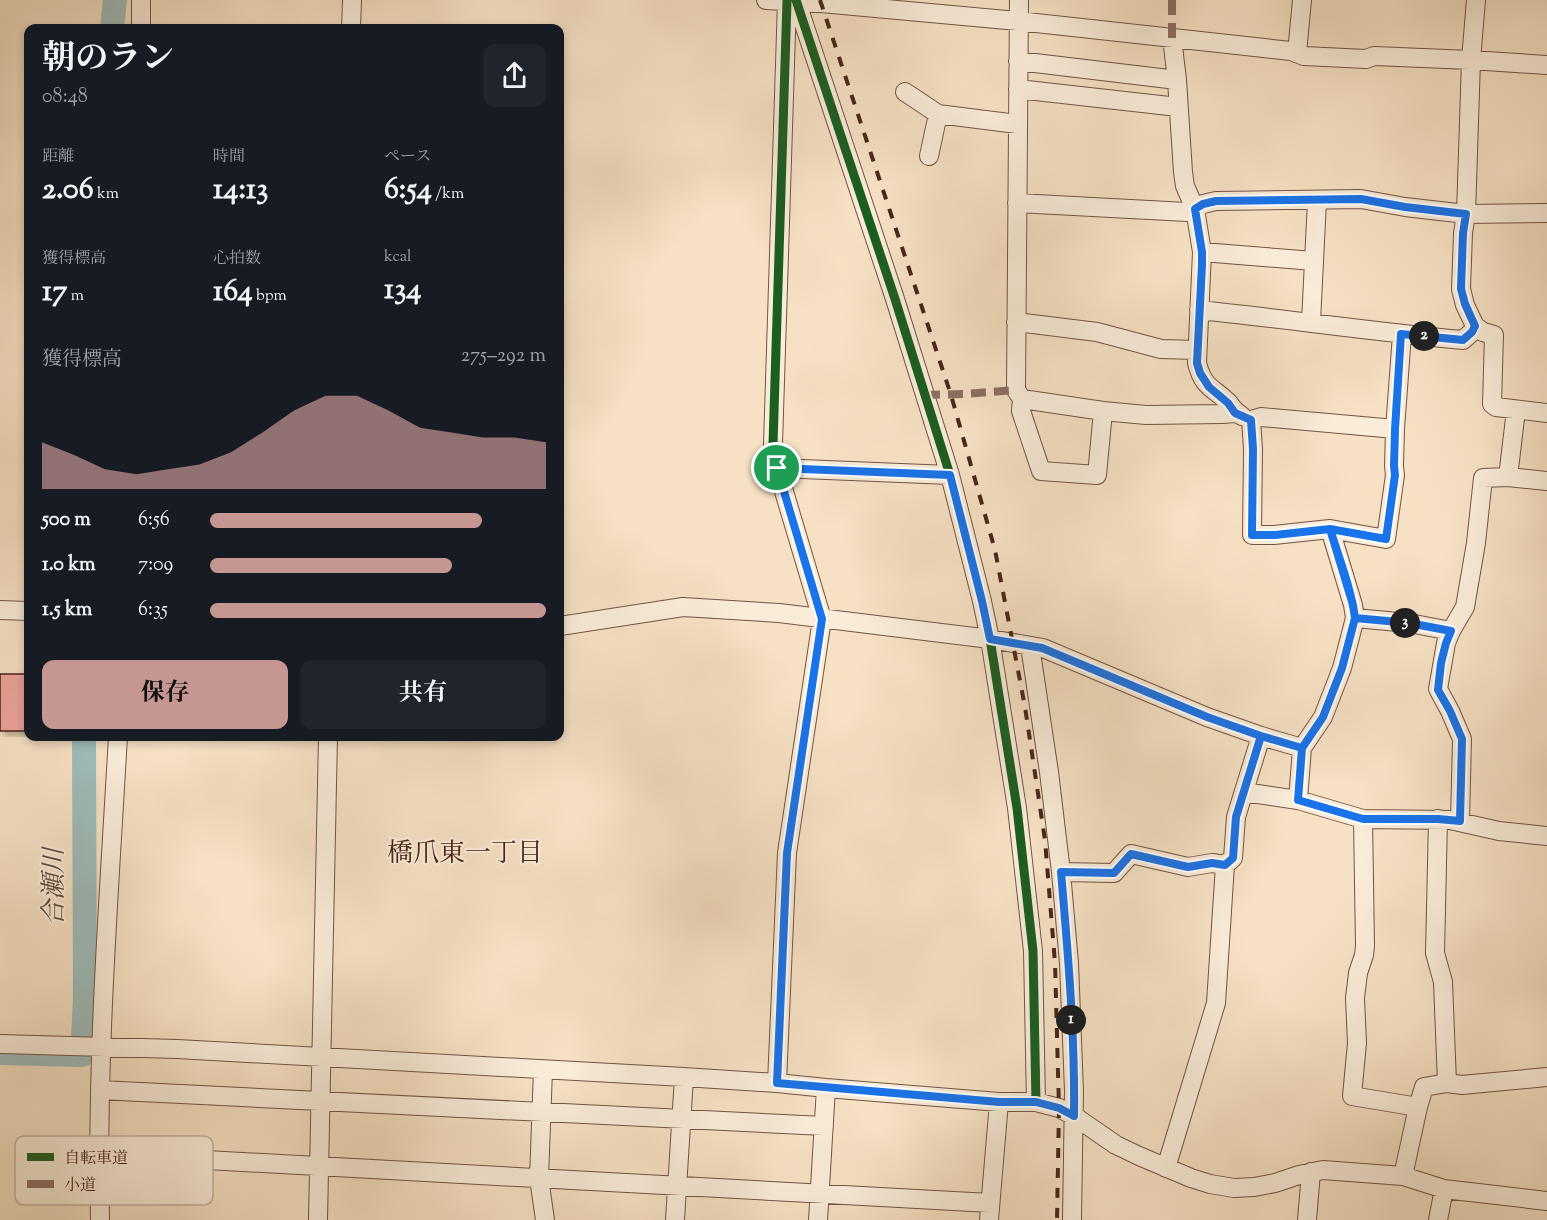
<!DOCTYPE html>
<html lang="ja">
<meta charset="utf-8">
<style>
body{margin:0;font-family:"Sorts Mill Goudy","Noto Serif JP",serif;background:#20242c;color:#f1f3f6;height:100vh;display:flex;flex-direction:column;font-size:22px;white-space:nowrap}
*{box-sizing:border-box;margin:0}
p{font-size:20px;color:#9ea1a6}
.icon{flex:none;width:33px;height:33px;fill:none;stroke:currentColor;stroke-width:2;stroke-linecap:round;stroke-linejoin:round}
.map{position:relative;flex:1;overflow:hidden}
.panel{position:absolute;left:24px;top:24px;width:540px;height:717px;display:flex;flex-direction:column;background:#171b24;border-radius:12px;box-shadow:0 3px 9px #0003}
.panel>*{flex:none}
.pin{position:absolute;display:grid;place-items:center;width:51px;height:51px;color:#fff;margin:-26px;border:3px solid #fff;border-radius:50%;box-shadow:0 2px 6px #0007}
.km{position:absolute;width:30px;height:30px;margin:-15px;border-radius:50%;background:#222;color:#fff;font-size:16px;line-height:30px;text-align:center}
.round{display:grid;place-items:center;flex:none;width:63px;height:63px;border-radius:12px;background:#20242c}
.overview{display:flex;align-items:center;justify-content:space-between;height:102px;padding:0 18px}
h1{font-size:33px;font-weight:700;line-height:45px}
.stats{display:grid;grid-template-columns:repeat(3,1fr);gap:9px;height:102px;padding:6px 18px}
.stats div{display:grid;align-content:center}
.stats b{font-size:30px;font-weight:700}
.stats small{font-size:16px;font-weight:400}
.stats p{font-size:16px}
.chart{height:168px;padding:12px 18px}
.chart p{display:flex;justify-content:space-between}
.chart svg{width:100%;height:108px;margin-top:6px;fill:#c59692;opacity:.7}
.button{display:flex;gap:12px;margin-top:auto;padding:12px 18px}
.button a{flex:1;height:69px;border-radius:12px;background:#c59692;color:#111;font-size:24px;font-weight:700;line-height:69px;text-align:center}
.button a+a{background:#20242c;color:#f1f3f6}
ul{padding:0 18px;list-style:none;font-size:20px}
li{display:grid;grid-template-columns:96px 72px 1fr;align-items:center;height:45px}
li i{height:15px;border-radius:8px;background:#c59692}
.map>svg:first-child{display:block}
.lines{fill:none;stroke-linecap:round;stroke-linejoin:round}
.river{stroke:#9ebcba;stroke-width:24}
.building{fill:#eba399;stroke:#492518;stroke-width:1.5;filter:url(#shadow)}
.minor-casing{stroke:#745443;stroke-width:20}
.minor{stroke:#f9ecd9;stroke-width:18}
.rail{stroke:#492518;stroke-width:4;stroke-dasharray:10 10;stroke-linecap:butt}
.quiet{stroke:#8d6e63;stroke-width:8;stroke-dasharray:15 8;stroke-linecap:butt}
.cycleway-casing{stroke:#f9ecd9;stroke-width:13}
.cycleway{stroke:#1b5e20;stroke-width:9}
.route-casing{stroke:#fff;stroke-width:12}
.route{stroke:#1a73e8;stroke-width:8}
.labels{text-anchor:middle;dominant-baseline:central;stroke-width:4.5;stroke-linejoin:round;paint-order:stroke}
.neighbourhood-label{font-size:26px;fill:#492518;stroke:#f9ecd9}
.water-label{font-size:26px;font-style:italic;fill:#5e4b40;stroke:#f9ecd9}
.key{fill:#f9ecd9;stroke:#c4b09f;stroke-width:1.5}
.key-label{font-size:16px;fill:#492518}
</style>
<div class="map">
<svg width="1547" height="1220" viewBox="0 0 1547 1220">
<defs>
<filter id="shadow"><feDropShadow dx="4.5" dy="4.5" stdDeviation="3" flood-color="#0004"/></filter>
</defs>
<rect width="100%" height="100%" fill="#f6e1c4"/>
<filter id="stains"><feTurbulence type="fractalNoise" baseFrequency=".00333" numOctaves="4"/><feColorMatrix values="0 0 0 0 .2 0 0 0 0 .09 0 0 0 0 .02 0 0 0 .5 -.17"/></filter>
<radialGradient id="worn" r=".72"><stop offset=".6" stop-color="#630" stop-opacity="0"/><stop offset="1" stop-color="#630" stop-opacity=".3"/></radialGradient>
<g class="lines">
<path class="river" d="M112,28l3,-28
M83,1037l2,-39 -1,-262
M0,1053l82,2"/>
</g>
<path class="building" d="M0,674h28v57h-28z"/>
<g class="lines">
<defs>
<path id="minor" d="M766,0l55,3 197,18 273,30 13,5 62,3 8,-3 97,4 76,5
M796,0l99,299 55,176 32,126 8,38 27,169 16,143 3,151
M1019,0l-3,390 6,9 81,12 43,4 76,-1 13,-1
M1476,0l-5,60 -5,154 -3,19 -2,56 4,16 10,21 8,6 11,3 -2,69 4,3 51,6
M141,28v-28
M351,28l1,-28
M1172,38l5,42 6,92 2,14 10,23 7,43 -5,111c6,24 15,24 31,39 5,6 6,10 14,14
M1297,53l5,-53
M1018,61l159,19
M1018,89l160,18
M905,92l33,22 79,10
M929,156l9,-42
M1017,203l170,9 8,-3 8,-5 13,-3 145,-2 44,8 61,7 81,-1
M1202,252l112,9
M1199,310c88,9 176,22 264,30l9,-8 3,-6
M1016,322l81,10 64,17 36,1
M1311,322l6,-121
M1022,399l-1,12 20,60 56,4 6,-64
M1261,417l134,12 -1,37 1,9 -9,64 -56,-10 -56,6h-22l1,-86 -2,-29z
M1395,429l7,-95
M777,468l173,7
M1508,477l8,-67
M1330,529l23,76 2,13 -13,50 -19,49 -21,31 -4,52 65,19 87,1 49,11 48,5
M0,610l28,1
M1355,618l54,5 42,8 -5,12 -8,46 12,22 12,28 -2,82
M560,626l123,-19 96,6 211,26 53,9 164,69 54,19 41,12
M1451,631l14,-24 11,-64 7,-65 25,-1 39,4
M1030,646l19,126 12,100 8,91 5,128 -2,129
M1244,792l54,8
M1363,819l2,127 -1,9 -6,18 -3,25 2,45 -5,53 66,11
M1438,819l-3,134 8,29 4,101 15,2 85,-8
M1061,872l53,1 17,-19 57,13 24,-4 13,2
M0,1044l177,5 507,28 93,6 49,5
M543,1070l-4,108 6,42
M777,1083l10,-230 35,-234 -45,-151 -3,-11 -1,-13 14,-443
M100,1090l724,36
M98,1154l892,49
M1166,1168l50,-165 9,-138 8,-7 3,-41 25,-81
M1403,1176l15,-69 6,-20 23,-4
M100,1220c-4,-161 9,-323 18,-484
M318,1220l10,-484
M675,1220l9,-143
M818,1220l8,-132 173,14h37l23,6 15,8 42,29 23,11 52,22 19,6 24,4 20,-1 21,-4 24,-8 24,-5 80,6 41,13 103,12
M989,1220l10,-118
M1307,1220l4,-48
M1438,1220l6,-31"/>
</defs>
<use href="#minor" class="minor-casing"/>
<use href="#minor" class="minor"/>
<path class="rail" d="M820,0l131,395 44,155 30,157 20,133 10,123 4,145 -2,112"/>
<path class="quiet" d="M1172,38v-38
M925,395l39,-1 52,-4"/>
<defs>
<path id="cycleway" d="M796,0l99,299 55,176 32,126 8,38 27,169 16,143 3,151
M777,1083l10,-230 35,-234 -45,-151 -3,-11 -1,-13 14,-443"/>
</defs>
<use href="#cycleway" class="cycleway-casing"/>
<use href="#cycleway" class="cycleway"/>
</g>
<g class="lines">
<defs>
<path id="route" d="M777,468l45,151 -35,234 -10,230 222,19h37l23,6 15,8c1,-82 -6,-163 -13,-244l53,1 17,-19 57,13 24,-4 13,2 8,-7 3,-41 25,-81 41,12 21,-31 19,-49 13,-50 -2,-13 -23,-76 56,10 9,-64 -1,-9 1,-37 6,-95 62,6 9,-8 3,-6 -10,-22 -4,-15 2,-56 3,-19 -61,-7 -44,-8 -145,2 -13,3 -8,5 7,43v13l-5,98 3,10 9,14 19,16 7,10 16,7 2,29 -1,86h23l55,-6c9,29 21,59 25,89l54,5 42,8 -5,12 -5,20 -3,27 12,21 12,28 -2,82 -22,-2h-75l-65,-19 4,-52 -41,-12 -54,-19 -165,-69 -52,-9 -8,-38 -32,-126 -173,-7"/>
</defs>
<use href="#route" class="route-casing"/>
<use href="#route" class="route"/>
</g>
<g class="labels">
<g class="neighbourhood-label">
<text x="465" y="854">橋爪東一丁目</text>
</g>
<g class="water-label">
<text transform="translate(55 887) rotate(-90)">合瀬川</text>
</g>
</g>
<rect x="15" y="1136" width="198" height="69" rx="9" class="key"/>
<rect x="27" y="1153" width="27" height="8" fill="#1b5e20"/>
<rect x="27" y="1180" width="27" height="8" fill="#8d6e63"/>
<g class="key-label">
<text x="64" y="1163">自転車道</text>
<text x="64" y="1190">小道</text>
</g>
<rect width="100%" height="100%" filter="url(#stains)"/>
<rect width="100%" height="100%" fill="url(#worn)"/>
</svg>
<div class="pin" style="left:777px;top:468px;background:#1e9e55"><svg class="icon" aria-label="arrive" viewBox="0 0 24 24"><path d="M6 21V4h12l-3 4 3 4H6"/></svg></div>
<b class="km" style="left:1071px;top:1020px">1</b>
<b class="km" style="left:1424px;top:336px">2</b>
<b class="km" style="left:1405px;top:623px">3</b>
<section class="panel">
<div class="overview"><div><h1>朝のラン</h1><p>08:48</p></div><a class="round"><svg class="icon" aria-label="share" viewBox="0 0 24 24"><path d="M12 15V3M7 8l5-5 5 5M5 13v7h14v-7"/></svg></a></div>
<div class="stats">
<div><p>距離</p><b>2.06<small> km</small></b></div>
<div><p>時間</p><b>14:13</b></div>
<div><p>ペース</p><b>6:54<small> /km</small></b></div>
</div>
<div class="stats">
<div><p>獲得標高</p><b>17<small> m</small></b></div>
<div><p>心拍数</p><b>164<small> bpm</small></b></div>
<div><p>kcal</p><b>134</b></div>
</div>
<div class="chart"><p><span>獲得標高</span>275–292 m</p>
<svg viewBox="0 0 160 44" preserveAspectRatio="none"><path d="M0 44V25L10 30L20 36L30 38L40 36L50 34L60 29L70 21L80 12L90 6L100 6L110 12L120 19L130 21L140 23L150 23L160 25V44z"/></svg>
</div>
<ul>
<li><b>500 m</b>6:56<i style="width:81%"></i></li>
<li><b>1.0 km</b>7:09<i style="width:72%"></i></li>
<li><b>1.5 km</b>6:35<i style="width:100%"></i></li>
</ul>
<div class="button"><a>保存</a><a>共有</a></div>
</section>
</div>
